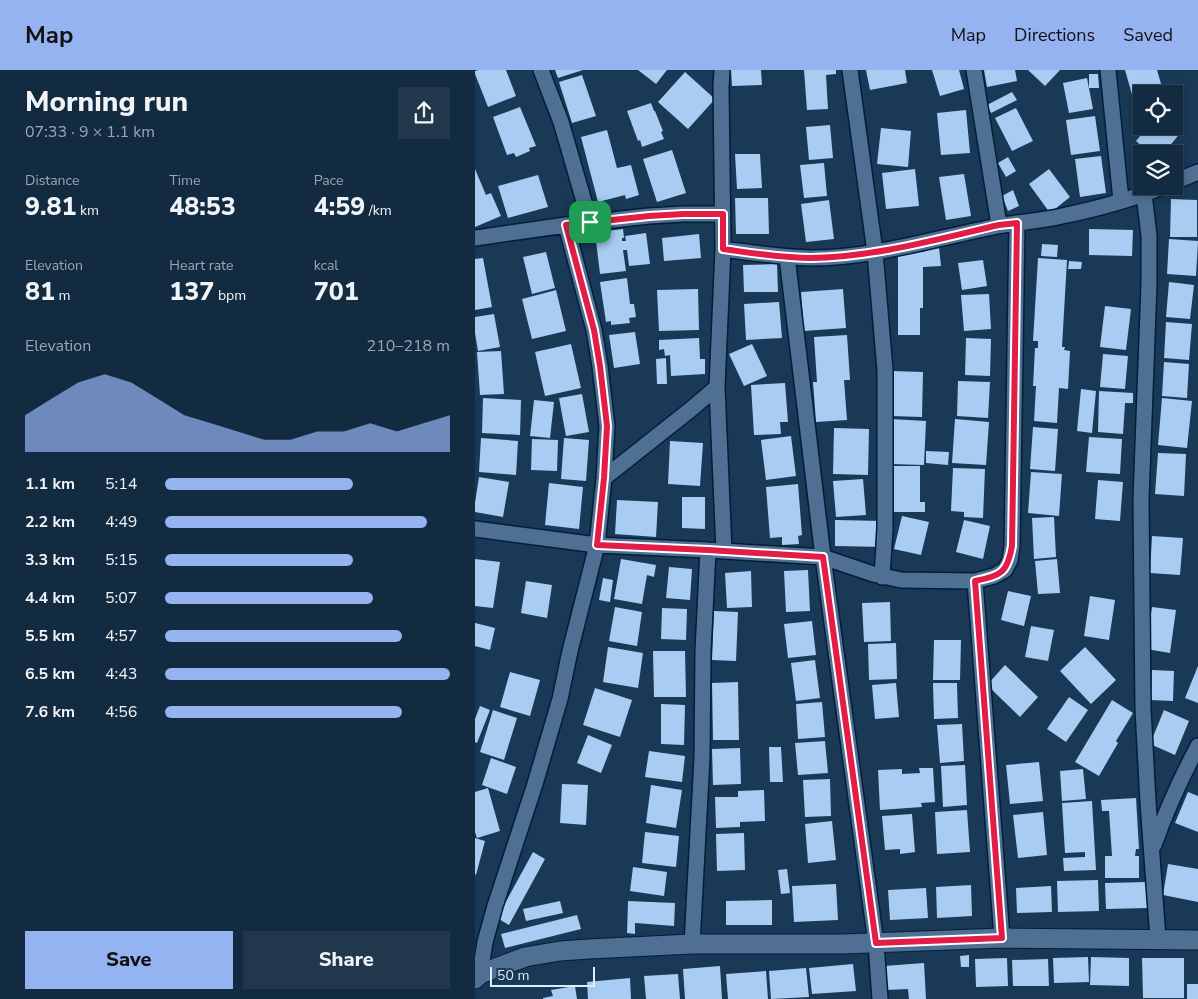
<!DOCTYPE html>
<meta charset="utf-8">
<style>
body{margin:0;font-family:"Nunito Sans",sans-serif;background:#20374c;color:#f1f3f6;height:100vh;display:flex;flex-direction:column;font-size:19px;white-space:nowrap}
*{box-sizing:border-box;margin:0}
p{font-size:16px;color:#9da7b1}
.icon{flex:none;width:28px;height:28px;fill:none;stroke:currentColor;stroke-width:2;stroke-linecap:round;stroke-linejoin:round}
.map{position:relative;flex:1;overflow:hidden}
.drawer{display:flex;flex-direction:column;background:#132b41;width:475px}
.drawer>*{flex:none}
.tools{position:absolute;left:658px;top:15px;display:grid;gap:10px}
.tools a{display:grid;place-items:center;width:50px;height:50px;border-radius:0px;background:#132b41;box-shadow:0 2px 8px #0003,0 0 0 1px #32475a;font-size:25px}
.scale{position:absolute;left:15px;bottom:12px;width:105px;box-sizing:border-box;padding-left:5px;border:2px solid #ddecfb;border-top:0;font-size:14px;line-height:18px;white-space:nowrap;color:#ddecfb;-webkit-text-stroke:4px #193957;paint-order:stroke}
.pin{position:absolute;display:grid;place-items:center;width:42px;height:42px;color:#fff;margin:-21px;border-radius:10px;box-shadow:0 2px 8px #0006}
.round{display:grid;place-items:center;flex:none;width:52px;height:52px;border-radius:0px;background:#20374c}
.overview{display:flex;align-items:center;justify-content:space-between;height:85px;padding:0 25px}
h1{font-size:28px;font-weight:800;line-height:38px}
.stats{display:grid;grid-template-columns:repeat(3,1fr);gap:8px;height:85px;padding:5px 25px}
.stats div{display:grid;align-content:center}
.stats b{font-size:25px;font-weight:800}
.stats small{font-size:14px;font-weight:400}
.stats p{font-size:14px}
.chart{height:140px;padding:10px 25px}
.chart p{display:flex;justify-content:space-between}
.chart svg{width:100%;height:90px;margin-top:5px;fill:#95b2f1;opacity:.7}
.action{display:flex;gap:10px;margin-top:auto;padding:10px 25px}
.action a{flex:1;height:58px;border-radius:0px;background:#95b2f1;color:#111;font-size:20px;font-weight:800;line-height:58px;text-align:center}
.action a+a{background:#20374c;color:#f1f3f6}
ul{padding:0 25px;list-style:none;font-size:16px}
li{display:grid;grid-template-columns:80px 60px 1fr;align-items:center;height:38px}
li i{height:12px;border-radius:6px;background:#95b2f1}
header{display:flex;align-items:center;gap:30px;box-sizing:border-box;height:70px;padding:0 25px;background:#95b2f1;color:#111}
header strong{font-size:24px}
nav{display:flex;gap:28px;margin-inline-start:auto;font-size:18px}
main{display:flex;flex:1;min-height:0}
.map>svg:first-child{display:block}
.building{fill:#a8ccf2}
.lines{fill:none;stroke-linecap:round;stroke-linejoin:round}
.minor-casing{stroke:#001f3b;stroke-width:18}
.tertiary-casing{stroke:#001f3b;stroke-width:21}
.minor{stroke:#4f7092;stroke-width:15}
.tertiary{stroke:#4f7092;stroke-width:19}
.route-casing{stroke:#fff;stroke-width:10}
.route{stroke:#e11d48;stroke-width:6}
</style>
<header>
<strong>Map</strong>
<nav><a>Map</a><a>Directions</a><a>Saved</a></nav>
</header>
<main>
<section class="drawer">
<div class="overview"><div><h1>Morning run</h1><p>07:33 · 9 × 1.1 km</p></div><a class="round"><svg class="icon" aria-label="share" viewBox="0 0 24 24"><path d="M12 15V3M7 8l5-5 5 5M5 13v7h14v-7"/></svg></a></div>
<div class="stats">
<div><p>Distance</p><b>9.81<small> km</small></b></div>
<div><p>Time</p><b>48:53</b></div>
<div><p>Pace</p><b>4:59<small> /km</small></b></div>
</div>
<div class="stats">
<div><p>Elevation</p><b>81<small> m</small></b></div>
<div><p>Heart rate</p><b>137<small> bpm</small></b></div>
<div><p>kcal</p><b>701</b></div>
</div>
<div class="chart"><p><span>Elevation</span>210–218 m</p>
<svg viewBox="0 0 160 44" preserveAspectRatio="none"><path d="M0 44V26L10 18L20 10L30 6L40 10L50 18L60 26L70 30L80 34L90 38L100 38L110 34L120 34L130 30L140 34L150 30L160 26V44z"/></svg>
</div>
<ul>
<li><b>1.1 km</b>5:14<i style="width:66%"></i></li>
<li><b>2.2 km</b>4:49<i style="width:92%"></i></li>
<li><b>3.3 km</b>5:15<i style="width:66%"></i></li>
<li><b>4.4 km</b>5:07<i style="width:73%"></i></li>
<li><b>5.5 km</b>4:57<i style="width:83%"></i></li>
<li><b>6.5 km</b>4:43<i style="width:100%"></i></li>
<li><b>7.6 km</b>4:56<i style="width:83%"></i></li>
</ul>
<div class="action"><a>Save</a><a>Share</a></div>
</section>
<div class="map">
<svg width="723" height="929" viewBox="0 0 723 929">
<rect width="100%" height="100%" fill="#193957"/>
<path class="building" d="M4,0h27l10,26 -28,11 -13,-33v-3z
M80,0h28l-25,8z
M163,0h29l-11,14z
M256,0h30l1,15 -30,1z
M329,0h32v4l-10,1 2,34 -21,1z
M391,0h39l2,13 -37,7z
M457,0h27l5,19 -24,7z
M509,0h31l2,11 -30,6z
M553,0h32l-15,16z
M650,0h32l7,24h-23v9l-6,2z
M210,2l30,27 -27,30 -30,-27z
M614,4h9l1,14h-10z
M107,5l14,41 -24,7 -13,-41z
M612,8l6,31 -24,4 -6,-30z
M537,22l5,8 -26,13 -4,-8z
M176,33l3,8h1l8,20 -2,1 3,7 -22,8 -2,-7 -2,1 -11,-30z
M45,37l16,39 -7,2 1,3 -14,6 -2,-4 -7,2 -14,-38z
M541,38l17,33 -21,10 -17,-33z
M491,40l4,43 -29,2 -4,-42z
M620,46l5,35 -29,4 -5,-35z
M699,54l8,7 -19,23h-12l-15,-13 12,-15h26z
M355,55l3,33 -24,2 -3,-33z
M406,58l30,3 -3,36 -31,-3z
M132,60l10,38 14,-3 8,30 -13,4 -1,-4 -27,7 -17,-65z
M197,80l14,43 -29,9 -14,-43z
M260,84h25l2,34 -25,1z
M626,86l5,37 -26,4 -5,-38z
M533,87l8,14 -10,6 -8,-14z
M349,93l3,33 -23,2 -4,-33z
M0,99l11,26 5,-2 10,23 -26,11z
M440,99l4,37 -33,3 -4,-36z
M574,99l21,28 -20,16 -21,-29z
M489,104l7,42 -25,4 -7,-43z
M63,105l10,32 -40,11 -10,-32z
M538,120l6,16 -11,5 -6,-15z
M260,128h33l1,36h-33z
M696,129l26,1v37h-27z
M354,130l5,39 -28,3 -5,-38z
M148,159l1,9h-2v3h4l-1,-5 21,-3 4,31 -21,2 -2,-16h-4l3,21 -26,3 -4,-33 -3,1 -2,-9z
M614,159l44,1 -1,26 -43,-1z
M224,164l2,24 -37,3 -2,-23z
M694,169l29,2 -2,35 -29,-2z
M567,174l16,1 -1,12 -16,-1z
M464,177l2,19 -18,1v41h-3v27h-22v-83h26l-1,-3z
M71,182l9,36 -23,6 -9,-37z
M8,188l9,49 -17,3v-51z
M563,188l29,2 -5,87h3l-1,3 6,1 -2,38 -9,-1 -2,35 -23,-2 2,-35h-3l2,-38h3v-7h-5z
M508,190l4,26 -25,4 -4,-27z
M594,191l13,1 -1,7h-13z
M302,194l1,28h-34l-1,-27z
M152,208l3,26h4l2,13 -7,1 1,5 -19,2v-4l-5,1 -6,-40z
M694,212l25,3 -4,34 -24,-2z
M223,219l1,41 -40,1 -2,-41z
M368,219l3,39 -42,3 -3,-39z
M81,220l10,41 -34,8 -10,-40z
M514,224l2,35 -27,2 -3,-36z
M304,232l3,36 -36,2 -2,-36z
M630,236l26,3 -5,41 -26,-3z
M19,244l6,33 -22,4 -3,-18v-16z
M691,252l26,2 -3,36 -25,-2z
M160,262l5,32 -26,4 -5,-33z
M372,265l3,45h-6l3,40 -31,2 -3,-40h4l-3,-45z
M224,268l1,21h5v15l-34,2 -1,-21 -5,1 -1,-7 -5,1v-10z
M491,268l25,1 -1,37 -25,-1z
M96,274l10,44 -36,8 -10,-44z
M277,274l15,32 -23,10 -15,-32z
M26,281l3,43 -24,1 -3,-43z
M628,284l25,2 -3,33 -25,-2z
M191,288l1,26h-10l-1,-25z
M689,292l25,2 -2,34 -25,-2z
M417,301l31,1 -1,45 -31,-1z
M483,311l32,1 -2,36 -31,-2z
M310,313l3,39h-8l1,12 -27,1 -3,-50z
M606,319l15,2 -4,42 -15,-2z
M624,321l34,2v10h-8l-2,31 -25,-2z
M107,324l7,38 -23,4 -7,-38z
M8,328l38,2 -1,35 -38,-2z
M687,328l30,3 -5,47 -29,-3z
M59,330l20,2 -4,36 -20,-2z
M416,349l35,2 -2,44 -34,-1z
M480,349l34,3 -3,43 -34,-2z
M558,357l25,2 -3,42 -25,-2z
M359,358l35,1 -1,46 -35,-1z
M316,366l5,40 -30,4 -5,-40z
M614,367l33,2 -2,35 -34,-2z
M6,368l37,3 -2,34 -37,-3z
M89,368l25,2 -3,41 -25,-2z
M57,369l26,1 -1,31 -26,-1z
M195,371l33,2 -3,43 -32,-2z
M451,381l23,1 -1,13 -22,-2z
M683,383l28,1 -2,42 -29,-2z
M415,396h30v36h5v10h-34z
M478,398l32,1 -2,49 -19,-1v-5l-13,-1z
M556,402l31,2 -3,42 -31,-3z
M4,407l30,5 -6,35 -28,-5v-9z
M388,409l3,36 -30,2 -3,-36z
M623,410l25,2 -3,39 -25,-2z
M74,413l34,4 -4,42 -34,-4z
M323,414l4,51 -4,1 1,8 -17,1v-8l-12,1 -4,-51z
M207,427h23v32l-23,-1z
M142,430l41,2 -2,35 -41,-3z
M427,446l27,6 -8,33 -27,-6z
M579,447l2,40 -22,2 -2,-41z
M360,450l49,1 -1,26 -48,-1z
M489,450l26,6 -7,33 -27,-7z
M677,466l31,2 -3,37 -30,-2z
M0,489l25,3 -7,46 -18,-2z
M146,489l35,6 -2,12 -7,-2 -5,29 -28,-5z
M582,489l3,34 -22,1 -3,-33z
M194,497l23,2 -2,31 -24,-2z
M333,500l2,41 -24,1 -2,-41z
M276,501l1,36 -25,1 -2,-35z
M128,508l10,2 -3,22 -11,-2z
M51,511l26,4 -5,33 -26,-5z
M533,521l23,5 -7,30 -23,-6z
M615,526l25,4 -6,40 -25,-4z
M415,532l1,39 -27,1 -2,-39z
M140,537l27,5 -5,34 -28,-5z
M677,537l24,3 -6,43 -24,-4z
M187,538l25,1 -1,31 -25,-1z
M239,541l24,1 -2,49 -24,-1z
M337,551l4,34 -28,3 -4,-34z
M0,553l20,5 -5,22 -15,-4z
M556,556l23,4 -6,31 -23,-4z
M459,570h27l-1,40h-27z
M421,573l1,36 -28,1 -1,-36z
M133,577l35,6 -5,35 -35,-6z
M610,577l31,33 -25,24 -31,-33z
M178,581h32l1,46h-32z
M340,590l5,38 -24,3 -5,-38z
M530,595l33,32 -18,20 -33,-32z
M723,596v37l-13,-5z
M677,600l22,1 -1,30 -22,-1z
M35,602l30,8 -10,36 -30,-9z
M263,612l1,58h-26l-1,-57z
M421,613l3,34 -24,2 -3,-34z
M458,613h24l1,35 -24,1z
M120,618l37,12 -12,37 -37,-12z
M594,627l19,13 -22,32 -19,-13z
M637,630l21,13 -17,28 2,2 -19,33 -24,-14z
M347,632l3,35 -27,2 -2,-35z
M186,634l24,1 -1,40 -23,-1z
M5,636l10,4 -13,33 -2,-1v-23z
M18,640l24,8 -13,42 -24,-8z
M689,640l25,11 -14,34 -25,-11z
M487,654l2,37 -24,2 -3,-38z
M113,665l24,10 -11,28 -24,-10z
M350,671l3,32 -30,2 -3,-32z
M294,677h12l2,35h-13z
M265,678l1,36 -28,1 -1,-36z
M174,681l36,5 -3,26 -37,-5z
M16,688l25,9 -9,27 -25,-9z
M564,692l4,39 -33,3 -4,-39z
M490,695l2,40 -24,2 -2,-41z
M444,698h14l2,34 -14,1 1,4 -42,3 -2,-40 24,-1v5l18,-1z
M608,699l3,30 -24,2 -2,-30z
M355,709l1,37 -26,1 -2,-37z
M87,714l26,1 -2,40 -26,-2z
M176,715l31,5 -6,38 -30,-5z
M13,718l12,43 -23,7 -2,-6v-40z
M289,720l1,31 -25,1v5l-24,1 -1,-31h23v-6z
M713,722l10,4v36l-23,-9z
M661,728l3,51h-3l-1,7h4v22h-34v-22h7l-3,-45h-7l-1,-11z
M617,731l4,69 -32,1 -1,-13 22,-1v-5l-20,1 -3,-50z
M492,740l3,42 -33,2 -2,-42z
M568,742l4,43 -29,3 -5,-43z
M437,744l3,38 -15,2v-5l-15,1 -3,-34z
M357,751l4,39 -28,3 -3,-39z
M170,762l34,4 -3,31 -34,-4z
M269,763l1,37 -28,1 -1,-37z
M0,768l10,3 -9,34 -1,-1z
M58,782l12,7 -36,66 -12,-7z
M693,794l30,5v33l-35,-7z
M158,797l34,5 -3,24 -34,-5z
M312,799l3,24 -9,1 -3,-24z
M623,810l1,31 -41,1 -1,-31z
M672,812l1,26 -42,1 -1,-26z
M361,814l2,36 -44,2 -2,-36z
M496,815l1,31 -35,2 -1,-31z
M576,816l1,26 -35,1 -1,-25z
M451,818l2,30 -38,2 -2,-30z
M297,830v25h-46v-24z
M85,831l3,12 -37,8 -3,-12z
M153,831l47,2 -1,23 -39,-3v11l-8,-1z
M102,845l4,14 -76,19 -4,-14z
M494,885v12h-8l-1,-11z
M613,887l1,25 -35,1 -1,-25z
M616,887l38,1v28l-39,-1z
M532,888l1,28 -32,1 -1,-28z
M667,888h42v40h-41z
M573,889l1,27h-36l-1,-26z
M449,893l2,36h-17l-1,-10 -22,1 -2,-24z
M378,894l3,27 -44,3 -3,-26z
M245,896l2,33h-37l-2,-30z
M331,898l3,29 -38,2 -2,-28z
M291,901l2,28h-40l-2,-25z
M203,904l2,25h-34l-2,-23z
M155,908l1,21h-43l-1,-17z
M712,914h11v15h-11z
M100,916l2,13h-34v-1l10,-2 -2,-6z"/>
<g class="lines">
<defs>
<path id="minor" d="M66,0l20,52 29,100
M247,0l-1,17 2,162 -6,138 7,164
M375,0l25,182 10,118v158l-3,49
M499,0l25,155
M633,0l13,131
M699,112l24,-10
M669,124l5,42v48l-8,215 2,210 5,93 10,137
M0,168l91,-13 83,-9 34,-2h40
M248,179c29,4 58,8 87,9 64,0 126,-20 188,-32 21,-4 43,-5 64,-10 34,-7 69,-16 102,-30
M312,187l36,300 53,386 4,56
M129,408l86,-68 27,-23
M0,459l122,16 111,5 115,7 50,17 28,6 74,1 19,-5 11,-6 5,-10 2,-14 5,-323
M500,511l27,357
M679,775c12,-34 27,-67 44,-99
M217,874l10,-186 1,-107 5,-101
M5,904l5,-32 10,-36 40,-122 25,-85 10,-48 27,-106 7,-67 3,-52 -7,-60 -6,-36 -28,-105"/>
<path id="tertiary" d="M0,909l5,-5 45,-17 35,-6 29,-2 103,-5h151l159,-6 196,2"/>
</defs>
<use href="#minor" class="minor-casing"/>
<use href="#tertiary" class="tertiary-casing"/>
<use href="#minor" class="minor"/>
<use href="#tertiary" class="tertiary"/>
</g>
<g class="lines">
<defs>
<path id="route" d="M208,144h40v35c29,4 59,9 88,9 64,-1 127,-19 188,-33l18,-2 -5,323c-5,28 -11,29 -37,35l27,357 -126,5 -53,-386 -115,-7 -111,-5 7,-67 3,-52 -7,-60 -6,-36 -28,-105 83,-9z"/>
</defs>
<use href="#route" class="route-casing"/>
<use href="#route" class="route"/>
</g>
</svg>
<div class="tools">
<a><svg class="icon" aria-label="locate" viewBox="0 0 24 24"><circle cx="12" cy="12" r="6"/><path d="M12 2v4M12 18v4M2 12h4M18 12h4"/></svg></a>
<a><svg class="icon" aria-label="layers" viewBox="0 0 24 24"><path d="M12 4l9 5-9 5-9-5zM3 14l9 5 9-5"/></svg></a>
</div>
<div class="scale">50 m</div>
<div class="pin" style="left:115px;top:152px;background:#1e9e55"><svg class="icon" aria-label="arrive" viewBox="0 0 24 24"><path d="M6 21V4h12l-3 4 3 4H6"/></svg></div>
</div>
</main>
